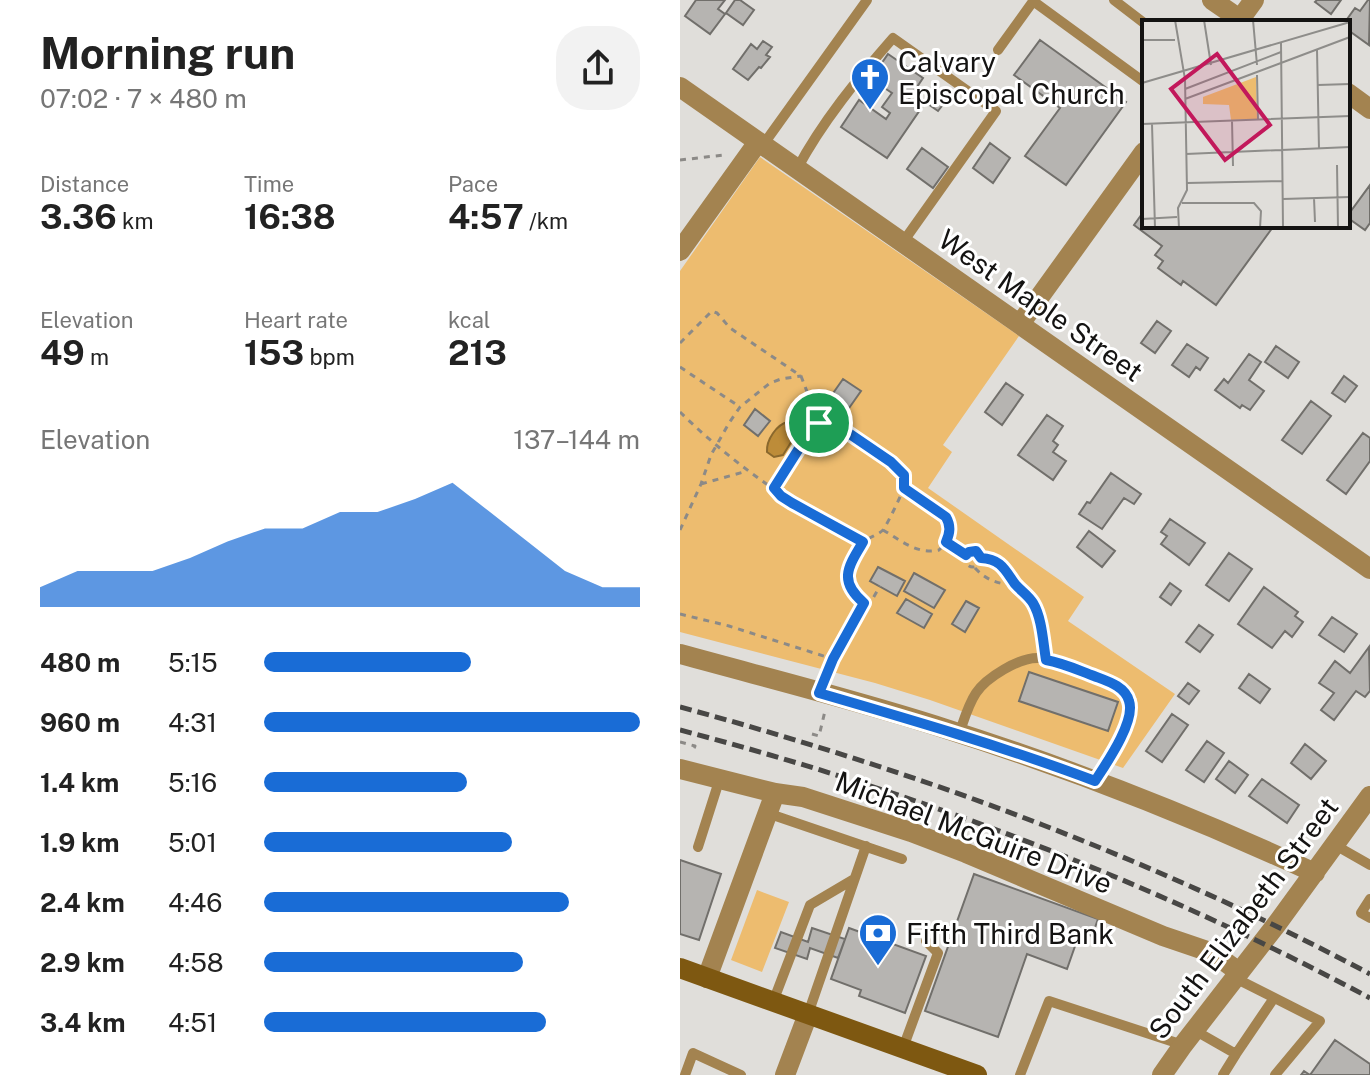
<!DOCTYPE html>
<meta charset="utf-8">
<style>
body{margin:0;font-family:"Public Sans",sans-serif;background:#f2f2f2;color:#222;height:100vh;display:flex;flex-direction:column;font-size:30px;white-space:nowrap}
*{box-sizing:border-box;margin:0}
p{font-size:26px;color:#767676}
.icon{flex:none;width:44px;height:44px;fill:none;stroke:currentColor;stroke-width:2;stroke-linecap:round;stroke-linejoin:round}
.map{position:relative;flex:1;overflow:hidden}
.panel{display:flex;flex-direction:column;background:#fff;width:680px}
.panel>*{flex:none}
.pin{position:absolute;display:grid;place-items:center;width:68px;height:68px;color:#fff;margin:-34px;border:4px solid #fff;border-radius:50%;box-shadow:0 2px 8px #0007}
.round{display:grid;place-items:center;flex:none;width:84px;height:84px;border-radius:32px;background:#f2f2f2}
.summary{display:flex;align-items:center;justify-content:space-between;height:136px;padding:0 40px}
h1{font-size:44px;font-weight:700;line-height:60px}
.stats{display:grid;grid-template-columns:repeat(3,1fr);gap:12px;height:136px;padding:8px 40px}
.stats div{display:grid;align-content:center}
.stats b{font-size:34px;font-weight:700}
.stats small{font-size:22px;font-weight:400}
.stats p{font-size:22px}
.chart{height:224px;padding:16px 40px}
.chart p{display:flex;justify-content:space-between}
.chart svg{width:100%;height:144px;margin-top:8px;fill:#196cd6;opacity:.7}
ul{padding:0 40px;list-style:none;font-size:26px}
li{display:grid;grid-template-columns:128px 96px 1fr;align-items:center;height:60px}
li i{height:20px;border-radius:10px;background:#196cd6}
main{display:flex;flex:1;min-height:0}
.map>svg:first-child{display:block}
.green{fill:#edbc6f}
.water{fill:#bd8c39;stroke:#8a682d;stroke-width:2}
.building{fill:#b6b4b1;stroke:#716f6b;stroke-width:2}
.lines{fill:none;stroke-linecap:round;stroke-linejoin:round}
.path{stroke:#8c8a87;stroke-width:3;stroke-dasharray:6 6;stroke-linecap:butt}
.lane{stroke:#a38350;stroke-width:10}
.street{stroke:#a38350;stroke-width:20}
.secondary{stroke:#7e5811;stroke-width:20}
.rail{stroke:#484745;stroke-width:5;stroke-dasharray:12 6;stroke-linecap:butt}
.route-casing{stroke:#fff;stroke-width:16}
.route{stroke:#196cd6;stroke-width:10}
.labels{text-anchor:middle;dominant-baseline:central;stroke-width:6;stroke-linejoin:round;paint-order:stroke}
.poi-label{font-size:28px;fill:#141312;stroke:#fff;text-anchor:start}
.street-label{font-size:28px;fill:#141312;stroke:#fff}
.inset-road{fill:none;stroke:#8e8d8a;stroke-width:2}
.view{fill:#c2185b;fill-opacity:0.15;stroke:#c2185b;stroke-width:4}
.inset-edge{fill:none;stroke:#141312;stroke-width:4}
</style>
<main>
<section class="panel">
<div class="summary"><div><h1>Morning run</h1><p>07:02 · 7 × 480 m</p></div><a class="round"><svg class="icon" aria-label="share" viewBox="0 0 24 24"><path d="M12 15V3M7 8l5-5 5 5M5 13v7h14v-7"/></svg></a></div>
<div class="stats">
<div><p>Distance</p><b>3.36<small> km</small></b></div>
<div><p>Time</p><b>16:38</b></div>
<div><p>Pace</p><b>4:57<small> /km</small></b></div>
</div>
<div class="stats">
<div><p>Elevation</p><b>49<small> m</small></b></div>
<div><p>Heart rate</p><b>153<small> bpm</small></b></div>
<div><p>kcal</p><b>213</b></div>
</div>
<div class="chart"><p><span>Elevation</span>137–144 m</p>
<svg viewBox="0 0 160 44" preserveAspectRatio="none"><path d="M0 44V38L10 33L20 33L30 33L40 29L50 24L60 20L70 20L80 15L90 15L100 11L110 6L120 15L130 24L140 33L150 38L160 38V44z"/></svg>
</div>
<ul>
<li><b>480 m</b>5:15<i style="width:55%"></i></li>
<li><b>960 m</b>4:31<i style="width:100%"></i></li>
<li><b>1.4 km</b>5:16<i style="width:54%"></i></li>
<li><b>1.9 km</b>5:01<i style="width:66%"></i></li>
<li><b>2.4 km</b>4:46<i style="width:81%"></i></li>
<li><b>2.9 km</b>4:58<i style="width:69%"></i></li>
<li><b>3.4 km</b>4:51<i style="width:75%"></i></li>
</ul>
</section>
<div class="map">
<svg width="690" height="1075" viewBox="0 0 690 1075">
<rect width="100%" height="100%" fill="#e0deda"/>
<path class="green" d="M80,157l259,179 -76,109 9,7 -24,36 156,109 -16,24 107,73 -52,74 -193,-68 -55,-17 -195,-51v-361z
M77,890l32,12 -27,70 -31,-12z"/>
<path class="water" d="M108,422l8,7 -1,7 -12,19 -9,2 -7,-5c-1,-12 10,-28 21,-30z"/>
<path class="building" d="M16,0h29l-7,9 7,5 -15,20 -25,-18z
M55,0h5l14,10 -11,15 -17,-12z
M637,0h24l-10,14 -16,-12z
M688,0h2l-1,45 -21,-15v-8h-3l10,-14 5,3z
M360,40l86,62 -60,83 -41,-29 35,-48 -46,-33z
M83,41l9,6 -6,8 4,2 -9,11 -2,-1 -11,13 -15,-11 18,-25 6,5z
M208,54l35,24 -14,21 13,8 -35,51 -46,-31 18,-27 27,19 4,-6 -8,-6 10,-14 -21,-14z
M255,87l14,10 -11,14 -13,-9z
M310,143l20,15 -17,25 -20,-15z
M242,148l26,19 -15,21 -26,-19z
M690,185v38l-5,7 -17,-12v-3z
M464,211v15l129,1 -57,78 -33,-24 -2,4 -23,-17 5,-7 -8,-6 7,-9 -28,-21z
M477,321l14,10 -16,22 -14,-10z
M507,344l21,14 -8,12 -4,-3 -7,10 -17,-12z
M596,346l23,16 -11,16 -23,-16z
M569,354l12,8 -12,18 15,11 -14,19 -8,-5 -2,3 -25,-18 9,-11 4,4z
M664,376l13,10 -12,16 -13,-9z
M163,379l18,12 -14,20 -18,-12z
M326,383l17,12 -21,30 -17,-13z
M631,401l20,15 -29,38 -20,-14z
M75,409l15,12 -12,15 -14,-11z
M367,415l16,11 -10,15 5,4 -5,7 13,9 -13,19 -35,-25z
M683,433l7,5v23l-24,33 -19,-14z
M431,473l30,21 -7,10 -10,-6 -22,31 -23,-15 8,-12 3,1z
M490,519l35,24 -16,22 -28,-21 6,-8 -6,-4z
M409,531l26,20 -13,16 -25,-20z
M549,553l23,16 -23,32 -23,-16z
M198,567l27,14 -8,15 -27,-15z
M234,573l31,17 -11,18 -30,-17z
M490,583l11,8 -10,14 -11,-8z
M584,587l34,25 -3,4 8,6 -11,15 -7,-6 -13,17 -34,-24z
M226,599l26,15 -8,14 -27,-15z
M286,601l13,7 -14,24 -13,-8z
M652,617l25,17 -13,18 -25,-17z
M519,625l14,10 -13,17 -14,-10z
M689,647l1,44 -5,6 -9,-6 -22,29 -13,-10 13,-17 -15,-10 16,-22 15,12z
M349,672l89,30 -10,29 -89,-30z
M569,674l21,15 -10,14 -21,-15z
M508,683l11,8 -10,13 -11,-8z
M492,714l16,11 -26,37 -16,-11z
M527,741l17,12 -20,29 -18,-12z
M625,744l21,17 -15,18 -20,-16z
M549,761l19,14 -13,18 -19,-14z
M582,779l37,26 -12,18 -38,-27z
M0,860l41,14 -22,66 -19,-6z
M294,874l124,45 -6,17 -12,-4 -13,37 -40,-15 -29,83 -73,-26z
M132,928l33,11 -7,19 -28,-10 -3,11 -32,-11 6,-16 27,10z
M169,928l77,28 -21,57 -46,-17 2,-6 -30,-11z
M655,1040l35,24v11h-69l3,-4 6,4z"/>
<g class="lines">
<path class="path" d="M0,160l44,-5
M0,343l32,-32 5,2 13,15 71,48 18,47
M0,367l60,40
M0,412c54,53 116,96 183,130
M21,484l46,-13
M94,488l38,-60 7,-5 15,2 7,3c16,11 51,29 61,45 2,3 3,7 3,11 -1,6 -18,41 -22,46 -6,6 -16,7 -21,14 -18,21 -20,40 2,59l-31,56 -6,16
M0,530l21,-46 10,-29 18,-32 11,-16 30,-24 11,-4 20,-3
M203,530c17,10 34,25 56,20 29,-30 -11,-46 -34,-61
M266,542l20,13
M285 559a8 8 0 1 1 16 0a8 8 0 1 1-16 0Z
M301,558c19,1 24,12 34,25 7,9 16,15 20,25 5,12 6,26 9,38
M295,568c11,12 23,16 39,17
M184,603l8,-3 8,-14
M0,614l49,12 104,33
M132,734l7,2 6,-25
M0,742l15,4 -3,8"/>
<path class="lane" d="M434,0l30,23
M353,1l111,81
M318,50l36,-50
M83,145l104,-145
M117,169c25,-47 61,-91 96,-131l103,73 -93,131
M279,734c5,-14 9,-29 17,-41 10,-15 43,-36 63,-35 18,1 36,11 53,17 14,5 34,11 38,28 4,21 -24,60 -35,78
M87,813l135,46
M655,845l35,20
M18,847l22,-69
M690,899l-9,14 9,5
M555,978l85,43 -45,54
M93,1002l37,-97 44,-26
M128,1014l58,-168
M514,1030l42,24 38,-56
M223,1048l35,-95 -12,-12
M5,1075l8,-22 48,22
M340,1075l29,-74 134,44
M543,1075l13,-21"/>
<path class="street" d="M532,0l32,22
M558,22l16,-22
M0,87l690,482
M668,93l22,16
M0,251l78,-109
M340,324l124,-172
M0,654c87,24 176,46 263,74 126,40 251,89 372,145
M0,769l95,24 28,4 108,35 55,21 197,83 50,17 26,19
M27,978l68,-185
M105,1075l23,-61
M482,1075l21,-30 93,-120 94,-129"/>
<path class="secondary" d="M0,968l297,107"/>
<path class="rail" d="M0,707c240,65 470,150 690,267
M0,730c240,63 471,151 690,268"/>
</g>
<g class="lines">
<defs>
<path id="route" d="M139,423h6l16,5 50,34 13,13v13l42,29c5,9 4,16 0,25l20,13 3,-3 7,-1 5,7c20,1 24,12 34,26 6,7 13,11 18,19 9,15 10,39 13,57 17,3 32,10 48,16 13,5 31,10 35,25 7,20 -23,63 -34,80 -90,-34 -183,-61 -276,-88l14,-34 31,-56c-26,-22 -16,-36 -1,-61l-71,-39 -11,-7 -7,-8 38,-60z"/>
</defs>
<use href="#route" class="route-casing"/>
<use href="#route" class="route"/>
</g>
<defs>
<symbol id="church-pin" viewBox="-11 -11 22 30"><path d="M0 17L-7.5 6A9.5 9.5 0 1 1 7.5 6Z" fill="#196cd6" stroke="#fff"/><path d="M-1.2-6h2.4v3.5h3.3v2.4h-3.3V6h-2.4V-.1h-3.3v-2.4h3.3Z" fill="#fff"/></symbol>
<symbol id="bank-pin" viewBox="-11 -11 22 30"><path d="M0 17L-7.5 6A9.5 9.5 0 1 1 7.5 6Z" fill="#196cd6" stroke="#fff"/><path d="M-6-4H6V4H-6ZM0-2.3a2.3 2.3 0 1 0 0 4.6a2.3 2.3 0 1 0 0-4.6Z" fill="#fff"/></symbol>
</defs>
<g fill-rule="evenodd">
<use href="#church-pin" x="168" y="55" width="44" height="60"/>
<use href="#bank-pin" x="176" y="911" width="44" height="60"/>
</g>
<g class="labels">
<g class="poi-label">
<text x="218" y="61">Calvary<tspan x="218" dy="32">Episcopal Church</tspan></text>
<text x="226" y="933">Fifth Third Bank</text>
</g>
<g class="street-label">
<text transform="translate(361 305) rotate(35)">West Maple Street</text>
<text transform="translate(294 832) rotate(21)">Michael McGuire Drive</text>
<text transform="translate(563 918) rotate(-53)">South Elizabeth Street</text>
</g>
</g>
<g transform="translate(462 20)">
<rect width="208" height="208" fill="#e0deda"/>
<path d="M114,57l1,42 -26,1 -2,-15 -26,-1v-7z" fill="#edbc6f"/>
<path class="inset-road" d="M33,0l10,59 2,111 -9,18 1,20M62,0l7,45M111,0l4,45M0,20h33M139,23l2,185M175,30l2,99M115,55l1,45M0,63l208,-61M176,65l32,-1M43,69l96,-37M43,79l165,-62M90,101l1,45M0,104l208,-8M10,104l3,104M44,134l164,-7M195,145l1,63M45,163l95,-2M172,178l1,24M141,179l67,-2M40,183h72l7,8 -1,17M0,199l35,-2"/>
<path class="view" d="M75,34l53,71 -45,35 -54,-71z"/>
<rect width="208" height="208" class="inset-edge"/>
</g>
</svg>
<div class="pin" style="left:139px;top:423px;background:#1e9e55"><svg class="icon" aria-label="arrive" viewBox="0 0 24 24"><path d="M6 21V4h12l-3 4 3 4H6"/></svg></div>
</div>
</main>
